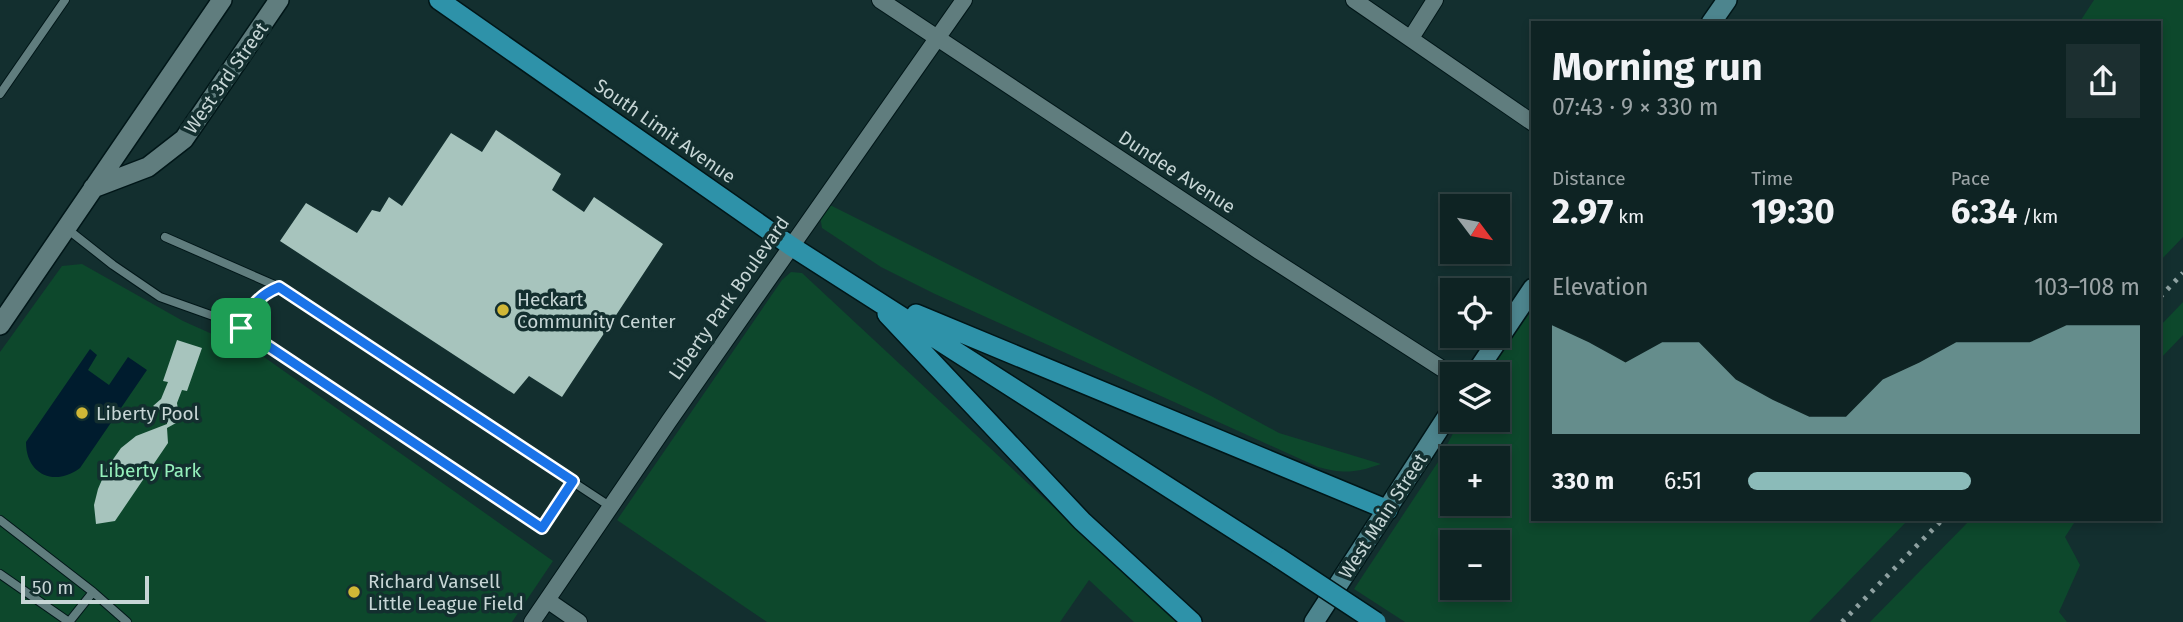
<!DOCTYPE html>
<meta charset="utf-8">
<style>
body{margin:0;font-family:"Fira Sans",sans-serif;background:#1c2f30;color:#f1f3f6;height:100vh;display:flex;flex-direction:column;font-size:26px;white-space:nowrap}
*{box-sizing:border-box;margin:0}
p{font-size:23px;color:#9ba4a6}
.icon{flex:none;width:38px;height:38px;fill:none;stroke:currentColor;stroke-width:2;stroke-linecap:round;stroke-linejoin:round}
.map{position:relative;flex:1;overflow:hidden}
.details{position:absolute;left:1531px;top:21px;width:630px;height:500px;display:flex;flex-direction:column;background:#0e2323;border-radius:0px;box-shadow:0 4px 10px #0003,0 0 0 2px #2e4041}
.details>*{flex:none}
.needle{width:46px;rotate:122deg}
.fabs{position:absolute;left:1440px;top:194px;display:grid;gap:14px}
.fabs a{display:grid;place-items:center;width:70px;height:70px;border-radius:0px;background:#0e2323;box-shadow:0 4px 10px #0003,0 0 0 2px #2e4041;font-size:35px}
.scale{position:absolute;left:21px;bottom:18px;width:128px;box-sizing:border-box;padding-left:7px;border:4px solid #c7d6d6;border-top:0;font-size:19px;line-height:24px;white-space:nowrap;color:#c7d6d6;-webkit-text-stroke:5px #132f2f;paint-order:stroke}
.pin{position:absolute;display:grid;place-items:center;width:60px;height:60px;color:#fff;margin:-30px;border-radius:14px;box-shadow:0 4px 10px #0006}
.round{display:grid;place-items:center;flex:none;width:74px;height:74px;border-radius:0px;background:#1c2f30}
.head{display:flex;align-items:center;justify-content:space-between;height:119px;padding:0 21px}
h1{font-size:38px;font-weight:700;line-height:52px}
.stats{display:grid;grid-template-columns:repeat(3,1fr);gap:10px;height:119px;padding:7px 21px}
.stats div{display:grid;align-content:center}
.stats b{font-size:35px;font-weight:700}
.stats small{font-size:19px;font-weight:400}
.stats p{font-size:19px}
.chart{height:196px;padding:14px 21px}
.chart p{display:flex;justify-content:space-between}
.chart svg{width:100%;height:126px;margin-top:7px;fill:#8bbbb9;opacity:.7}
ul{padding:0 21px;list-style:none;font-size:23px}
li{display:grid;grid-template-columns:112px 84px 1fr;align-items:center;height:52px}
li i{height:18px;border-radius:9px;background:#8bbbb9}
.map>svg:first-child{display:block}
.green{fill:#0d482c;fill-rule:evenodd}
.water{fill:#001c2e}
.building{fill:#a7c4bd}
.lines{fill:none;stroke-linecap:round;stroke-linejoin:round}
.service-casing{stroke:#001618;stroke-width:10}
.minor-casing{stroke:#001618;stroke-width:18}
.tertiary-casing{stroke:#001618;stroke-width:22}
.secondary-casing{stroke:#001618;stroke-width:22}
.trunk-casing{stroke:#001618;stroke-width:22}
.service{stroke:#607d7e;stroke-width:8}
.minor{stroke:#607d7e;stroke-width:16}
.tertiary{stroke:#607d7e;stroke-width:19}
.secondary{stroke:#4d858e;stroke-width:19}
.trunk{stroke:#2e92a9;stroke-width:19}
.rail{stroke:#8ea1a1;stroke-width:5;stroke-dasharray:3.5 7;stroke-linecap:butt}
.trunk-bridge-casing{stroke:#001618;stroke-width:22;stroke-linecap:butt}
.trunk-bridge{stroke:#2e92a9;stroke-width:19}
.route-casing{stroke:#fff;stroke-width:14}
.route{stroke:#1a73e8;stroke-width:9}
.poi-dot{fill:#d1b736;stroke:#132f2f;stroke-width:2.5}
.labels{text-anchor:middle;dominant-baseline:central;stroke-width:7;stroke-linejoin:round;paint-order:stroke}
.street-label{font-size:19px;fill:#c7d6d6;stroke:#132f2f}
.poi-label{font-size:19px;fill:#c7d6d6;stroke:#132f2f;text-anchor:start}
.park-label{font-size:19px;fill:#95f0bc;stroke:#132f2f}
</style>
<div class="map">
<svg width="2183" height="622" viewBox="0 0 2183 622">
<rect width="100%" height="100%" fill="#132f2f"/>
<path class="green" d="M2094,0h89v237l-23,24v-238h-81z
M828,204l385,193 66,36 102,31c-26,9 -37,10 -63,3l-383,-173 -54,-27 -59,-39 -2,-12z
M82,264l101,57 81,36 289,204 -41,61h-512v-270l62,-86z
M791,272l11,1 375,349h-43l-45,-42 -29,42h-293l-150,-102 165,-240z
M2183,302v33l-23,24v-33z
M1531,311l2,2v207h375l-99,102h-404l-51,-33 84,-127 22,-42h38v-46h-10zM1452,458h46v46h-46zM1452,542h46v46h-46z
M1970,520h106l-11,17 15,28 -21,47 8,10h-197z"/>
<path class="water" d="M90,349l7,6 -9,15 21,15 19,-28 19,13 -67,98c-25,19 -54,7 -54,-26z"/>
<path class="building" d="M496,130l65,44 -9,16 32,22 10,-15 69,47 -101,153 -33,-21 -15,18 -234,-153 26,-38 51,30 15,-23 8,2 9,-15 13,9 49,-73 31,19z
M177,340l25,8 -15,43 -5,-1 -5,13 2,14 -3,6 -9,5 1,15 -53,78 -19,3 -2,-19 4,-16 9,-21 14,-20 15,-12 31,-12v-10l-14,-8 8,-7 7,-17 -5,-1z"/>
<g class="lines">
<defs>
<path id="service" d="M0,94l65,-94
M66,228l47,37 47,32 73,26 310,205 30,-46 38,25
M165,237l114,50 294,195
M241,328c9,-20 16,-32 38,-41
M0,520l93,72 34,30
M0,574l69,48 24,-30"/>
<path id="minor" d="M880,0l379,251 193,124
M1354,0l179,123
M1411,38l24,-38
M547,600l32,22
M532,622l137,-201 295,-421"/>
<path id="tertiary" d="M93,188l55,-21 36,-28 95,-139
M0,325l222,-325"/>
<path id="secondary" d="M1711,23l16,-23
M1475,374l58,-86
M1314,622l138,-213"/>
<path id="trunk" d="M439,0l352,246 488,312
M887,314l195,207 110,101
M916,314l472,196"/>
</defs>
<use href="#service" class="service-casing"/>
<use href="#minor" class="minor-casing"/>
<use href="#tertiary" class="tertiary-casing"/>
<use href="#secondary" class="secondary-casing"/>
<use href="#trunk" class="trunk-casing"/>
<use href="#service" class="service"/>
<use href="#minor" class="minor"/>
<use href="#tertiary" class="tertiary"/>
<use href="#secondary" class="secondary"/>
<use href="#trunk" class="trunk"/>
<path class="rail" d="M2160,297l23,-24
M1842,622l100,-102"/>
<defs>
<path id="trunk-bridge" d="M1279,558l97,64"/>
</defs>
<use href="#trunk-bridge" class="trunk-bridge-casing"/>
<use href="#trunk-bridge" class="trunk-bridge"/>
</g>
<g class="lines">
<defs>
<path id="route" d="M279,287l294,194 -31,47 -301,-200c9,-20 16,-32 38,-41z"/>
</defs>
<use href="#route" class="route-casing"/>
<use href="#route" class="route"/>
</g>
<g class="poi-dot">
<circle cx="503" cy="310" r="7"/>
<circle cx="82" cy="413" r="7"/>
<circle cx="354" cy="592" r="7"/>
</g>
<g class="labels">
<g class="street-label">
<text transform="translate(226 78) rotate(-55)">West 3rd Street</text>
<text transform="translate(665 131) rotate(35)">South Limit Avenue</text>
<text transform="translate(1177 172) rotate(33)">Dundee Avenue</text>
<text transform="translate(729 298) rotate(-55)">Liberty Park Boulevard</text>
<text transform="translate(1383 516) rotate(-57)">West Main Street</text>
</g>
<g class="poi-label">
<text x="517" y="299">Heckart<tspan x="517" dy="22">Community Center</tspan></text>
<text x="96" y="413">Liberty Pool</text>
<text x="368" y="581">Richard Vansell<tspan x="368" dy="22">Little League Field</tspan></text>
</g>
<g class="park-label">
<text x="150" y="470">Liberty Park</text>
</g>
</g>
</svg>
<div class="fabs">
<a><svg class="needle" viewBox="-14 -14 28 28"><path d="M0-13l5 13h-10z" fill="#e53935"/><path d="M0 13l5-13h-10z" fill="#9ba4a6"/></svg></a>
<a><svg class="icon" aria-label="locate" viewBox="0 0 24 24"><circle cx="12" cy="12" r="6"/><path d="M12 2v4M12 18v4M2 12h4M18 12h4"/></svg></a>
<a><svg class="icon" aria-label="layers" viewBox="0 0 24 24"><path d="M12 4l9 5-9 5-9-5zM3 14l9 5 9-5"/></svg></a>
<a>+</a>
<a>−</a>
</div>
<div class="scale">50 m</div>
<div class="pin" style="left:241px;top:328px;background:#1e9e55"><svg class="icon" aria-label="arrive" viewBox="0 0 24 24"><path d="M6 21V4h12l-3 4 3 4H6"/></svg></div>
<section class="details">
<div class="head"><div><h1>Morning run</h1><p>07:43 · 9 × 330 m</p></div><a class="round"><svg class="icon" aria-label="share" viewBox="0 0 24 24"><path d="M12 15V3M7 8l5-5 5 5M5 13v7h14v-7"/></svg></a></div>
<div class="stats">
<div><p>Distance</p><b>2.97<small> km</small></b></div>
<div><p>Time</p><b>19:30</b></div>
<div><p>Pace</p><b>6:34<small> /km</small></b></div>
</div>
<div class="chart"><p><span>Elevation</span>103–108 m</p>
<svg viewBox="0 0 160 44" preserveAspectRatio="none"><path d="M0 44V6L10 12L20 19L30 12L40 12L50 25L60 32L70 38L80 38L90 25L100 19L110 12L120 12L130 12L140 6L150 6L160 6V44z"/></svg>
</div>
<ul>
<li><b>330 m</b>6:51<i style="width:57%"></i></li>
</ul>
</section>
</div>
